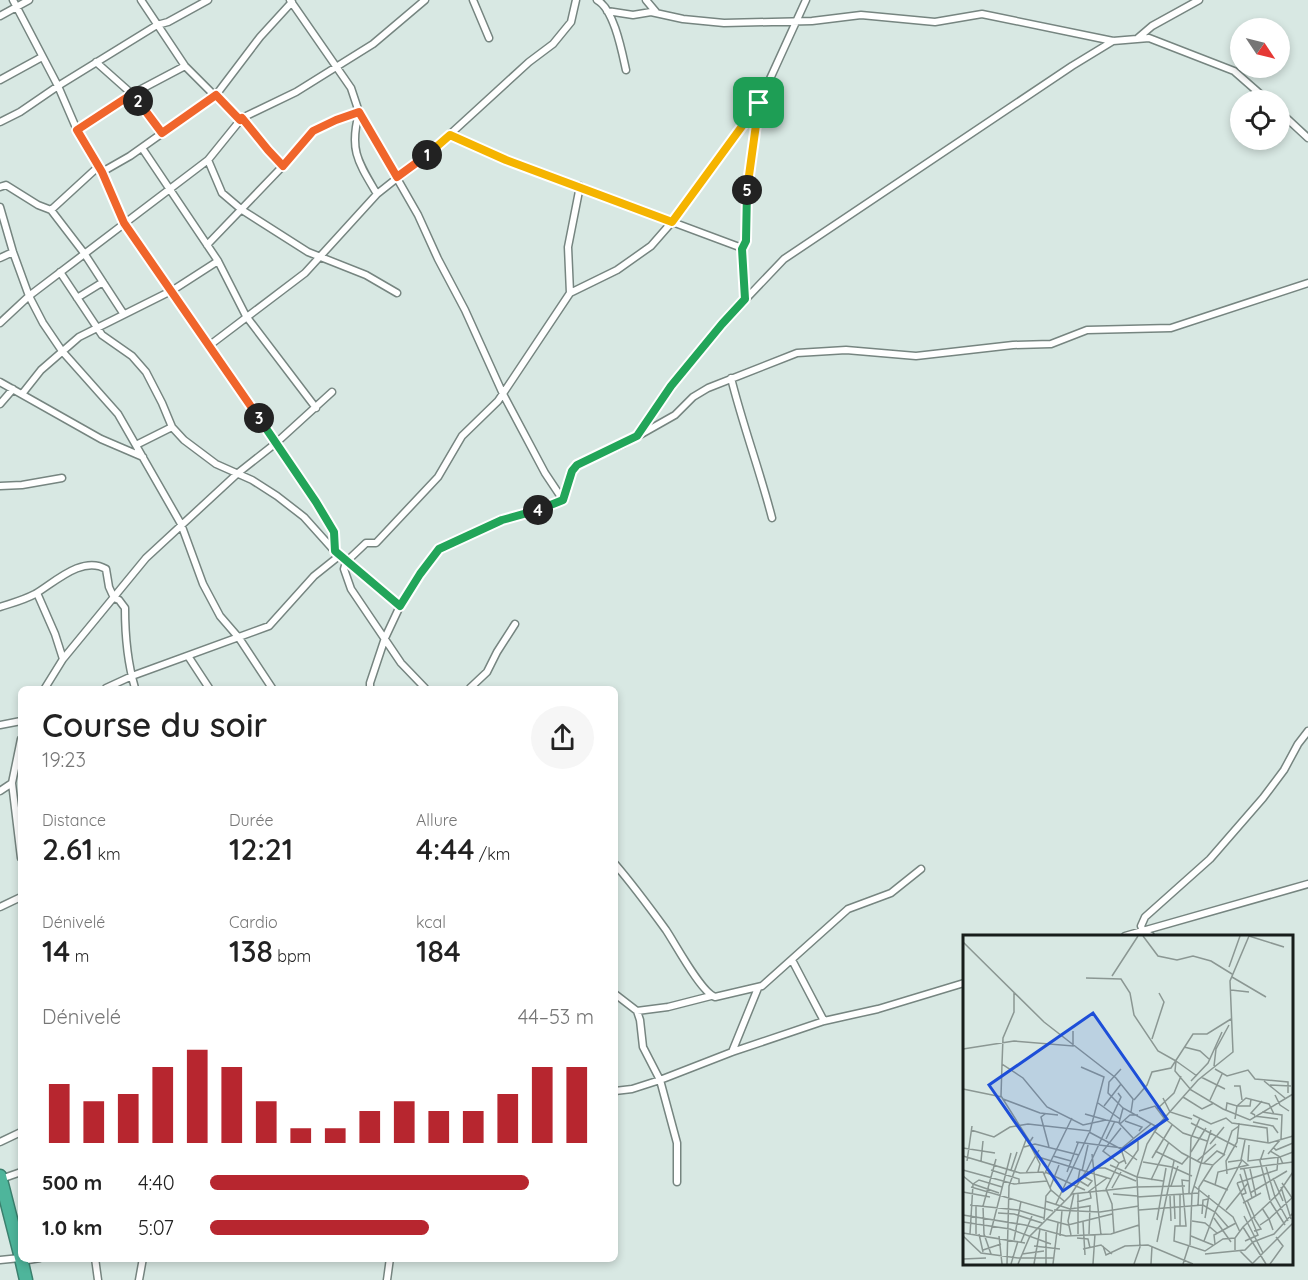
<!DOCTYPE html>
<html lang="fr">
<meta charset="utf-8">
<style>
body{margin:0;font-family:Quicksand,sans-serif;background:#f6f6f6;color:#222;height:100vh;display:flex;flex-direction:column;font-size:22px;white-space:nowrap}
*{box-sizing:border-box;margin:0}
p{font-size:20px;color:#767676}
.icon{flex:none;width:33px;height:33px;fill:none;stroke:currentColor;stroke-width:2;stroke-linecap:round;stroke-linejoin:round}
.map{position:relative;flex:1;overflow:hidden}
.drawer{position:absolute;left:18px;top:686px;width:600px;height:576px;display:flex;flex-direction:column;background:#fff;border-radius:9px;box-shadow:0 3px 9px #0003}
.drawer>*{flex:none}
.needle{width:39px;rotate:125deg}
.controls{position:absolute;left:1230px;top:18px;display:grid;gap:12px}
.controls a{display:grid;place-items:center;width:60px;height:60px;border-radius:50%;background:#fff;box-shadow:0 3px 9px #0003;font-size:30px}
.pin{position:absolute;display:grid;place-items:center;width:51px;height:51px;color:#fff;margin:-26px;border-radius:12px;box-shadow:0 3px 9px #0006}
.km{position:absolute;width:30px;height:30px;margin:-15px;border-radius:50%;background:#222;color:#fff;font-size:16px;line-height:30px;text-align:center}
.round{display:grid;place-items:center;flex:none;width:63px;height:63px;border-radius:32px;background:#f6f6f6}
.overview{display:flex;align-items:center;justify-content:space-between;height:102px;padding:0 24px}
h1{font-size:33px;font-weight:600;line-height:45px}
.metrics{display:grid;grid-template-columns:repeat(3,1fr);gap:9px;height:102px;padding:6px 24px}
.metrics div{display:grid;align-content:center}
.metrics b{font-size:30px;font-weight:600}
.metrics small{font-size:16px;font-weight:400}
.metrics p{font-size:16px}
.chart{height:168px;padding:12px 24px}
.chart p{display:flex;justify-content:space-between}
.chart svg{width:100%;height:108px;margin-top:6px;stroke:#b7262f;stroke-width:6}
ul{padding:0 24px;list-style:none;font-size:20px}
li{display:grid;grid-template-columns:96px 72px 1fr;align-items:center;height:45px}
li i{height:15px;border-radius:8px;background:#b7262f}
.map>svg:first-child{display:block}
.lines{fill:none;stroke-linecap:round;stroke-linejoin:round}
.street-casing{stroke:#768580;stroke-width:9}
.highway-casing{stroke:#3b806e;stroke-width:15}
.street{stroke:#fff;stroke-width:6}
.highway{stroke:#4eb59b;stroke-width:12}
.split-1-casing{stroke:#fff;stroke-width:12}
.split-2-casing{stroke:#fff;stroke-width:12}
.split-3-casing{stroke:#fff;stroke-width:12}
.split-4-casing{stroke:#fff;stroke-width:12}
.split-5-casing{stroke:#fff;stroke-width:12}
.split-6-casing{stroke:#fff;stroke-width:12}
.split-1{stroke:#f5b400;stroke-width:8}
.split-2{stroke:#f0652b;stroke-width:8}
.split-3{stroke:#f0652b;stroke-width:8}
.split-4{stroke:#22a559;stroke-width:8}
.split-5{stroke:#22a559;stroke-width:8}
.split-6{stroke:#f5b400;stroke-width:8}
.inset-road{fill:none;stroke:#8b9793;stroke-width:1.5}
.view{fill:#1d4ed8;fill-opacity:0.15;stroke:#1d4ed8;stroke-width:3}
.inset-edge{fill:none;stroke:#171d1b;stroke-width:3}
</style>
<div class="map">
<svg width="1308" height="1280" viewBox="0 0 1308 1280">
<rect width="100%" height="100%" fill="#d8e8e3"/>
<g class="lines">
<defs>
<path id="street" d="M13,0l45,86 19,44 25,42 22,51 193,279 18,32v17
M141,0l44,66 55,55
M290,0l61,88 8,24 59,103 20,44 27,51 38,84 42,79 18,27
M473,0l16,38
M597,0c17,9 25,52 29,70
M646,0l10,12
M607,11l26,4 18,-3 32,7 41,4 88,-2 49,-6 74,7 47,-8 131,27 36,-3 85,33 33,29
M0,16l29,-16
M1138,38l14,-12 47,-26
M96,62l36,32 30,39
M0,80l42,-23
M1280,112l28,26
M359,113c-10,37 -1,49 18,81
M242,118l26,32 15,16
M0,122l20,-10 38,-26 99,-61 11,-3 40,-22
M77,130l55,-36 53,-28
M450,135l56,25 236,88 3,51
M142,148l76,113 28,55 70,92
M208,160l14,33 20,17 66,42 58,23 31,18
M102,172l28,-16 86,-61 44,-58 32,-35
M0,187l6,-2 32,20 13,5 33,43 39,60
M0,207l13,45 16,44 14,27 19,28 56,63 63,110 22,60 17,32 19,22 33,50
M51,210l48,-44
M207,245l73,-76 33,-38 23,-11 23,-8
M742,248l4,-7v-45l13,-92
M0,258l13,-6
M60,272l42,63 30,21 14,16 16,31 10,24 12,13 32,24 36,16 25,16 27,21 35,39 61,50
M570,293l-2,-46 12,-61
M77,298l26,-16
M0,323l29,-27 179,-136 34,-42 54,-26 77,-48 52,-44
M210,345l95,-72 72,-79 58,-46 94,-86 24,-18 18,-22 5,-22
M731,378c12,48 29,93 41,140
M0,382l101,57 42,18
M22,394l19,-24 38,-33 94,-47 45,-29
M0,404l13,-15
M638,434l33,-48 51,-62 62,-65 288,-193 41,-25
M136,445l36,-18
M0,486l22,-1 40,-7
M37,593l18,41 8,25
M0,607c12,-4 24,-7 35,-13 19,-11 47,-39 71,-25l3,18 5,11 5,2 6,8c0,28 2,53 10,80
M188,656l21,32
M45,688l18,-29 83,-101 92,-85 38,-30 56,-51
M106,688l26,-12 137,-50 45,-50 25,-20
M370,688v-5l15,-45 15,-32 36,-55 66,-31 60,-19 10,-30 5,-6 45,-20 53,-30 18,-18 15,-9 89,-35 49,-3 70,6 97,-11 38,-1 36,-14 84,-2 137,-45
M425,688l-24,-25 -50,-74 -7,-20 2,-7 20,-19h10l62,-66 24,-41 36,-35 72,-108 47,-23 34,-24 21,-24 87,-119 47,-103
M470,688l17,-16 10,-20 18,-28
M0,725l21,-4
M21,739l-9,44 9,75
M0,791l12,-8
M615,864c18,21 35,44 51,66 10,15 35,62 49,67l47,-11 86,-77 43,-16 30,-24
M0,907l21,-10
M1125,936l183,-52
M1151,936l-8,-5 -2,-5 4,-9 65,-58 53,-61 21,-28 14,-26 10,-13
M792,960l32,61
M615,994l22,17 3,9 3,27 17,33 17,63v39
M637,1011l31,-4 43,-11
M732,1052l26,-64
M615,1091l17,-2 28,-9 72,-28 92,-31 54,-12 86,-26
M0,1142l21,-10
M1,1179l20,-7
M95,1258l3,22
M0,1260l20,-2
M22,1261l18,-3
M139,1280l4,-22
M387,1280l3,-22"/>
<path id="highway" d="M0,1176l21,82
M21,1258l5,22"/>
</defs>
<use href="#street" class="street-casing"/>
<use href="#highway" class="highway-casing"/>
<use href="#street" class="street"/>
<use href="#highway" class="highway"/>
</g>
<g class="lines">
<defs>
<path id="split-1" d="M427,155l23,-20 56,25 166,62 87,-119"/>
<path id="split-2" d="M138,101l24,32 54,-38 24,25 2,-2 26,32 15,16 30,-35 23,-11 23,-8 38,65 30,-22"/>
<path id="split-3" d="M138,101l-6,-7 -55,36 25,42 22,51 135,195"/>
<path id="split-4" d="M259,418l57,84 18,30 1,19 65,55 20,-32 19,-25 63,-29 36,-10"/>
<path id="split-5" d="M538,510l25,-10 9,-29 5,-6 60,-29 34,-50 51,-62 23,-25 -3,-50 4,-8 1,-51"/>
<path id="split-6" d="M747,190l12,-87"/>
</defs>
<use href="#split-1" class="split-1-casing"/>
<use href="#split-2" class="split-2-casing"/>
<use href="#split-3" class="split-3-casing"/>
<use href="#split-4" class="split-4-casing"/>
<use href="#split-5" class="split-5-casing"/>
<use href="#split-6" class="split-6-casing"/>
<use href="#split-1" class="split-1"/>
<use href="#split-2" class="split-2"/>
<use href="#split-3" class="split-3"/>
<use href="#split-4" class="split-4"/>
<use href="#split-5" class="split-5"/>
<use href="#split-6" class="split-6"/>
</g>
<g transform="translate(963 935)">
<rect width="330" height="330" fill="#d8e8e3"/>
<path class="inset-road" d="M180,1l15,20 19,4 16,-4 18,5 21,13M286,1l35,11M0,7l81,80 72,56 17,21 -2,13M266,32l11,-31M149,41l26,-40M269,42l34,20M123,43l35,1 9,14 4,22 24,36 18,10 -1,10 16,19 32,19 27,11 43,-26M268,55l18,2M51,57v20l-11,26 -1,26 21,14 24,29 36,18 23,-5 15,3 9,-8h8M189,104l12,-37 -5,-9M221,112l16,4 9,8M0,114l51,-8 59,5v-15M213,126l21,15M39,129l-1,32 29,46M251,131l2,-17 13,-24M158,134l-12,13 -1,11 15,15 34,19M252,134l12,7 21,-6 7,9 33,3v11M238,142l24,12M228,146l17,-18 14,-31M301,146l21,17M307,150l21,1M271,151h6l2,14M0,154l39,8M312,160l5,10 9,6M220,162l19,12 12,-6M200,163l7,14 22,7M40,164l37,14 18,2M171,165l13,-15 5,-13 19,-4 22,-34h14l24,-15M247,165l12,-26M135,168l22,16M141,171l17,-22M160,173l-4,15 15,16M194,174l17,-16 7,-17M263,175l1,-7 10,3 9,-8 23,6 5,10M176,176l16,-5 9,12M299,177l20,3 -1,24 -13,15M82,179l-4,3 8,30M122,179l21,6M230,180l18,9 15,-6 6,5 35,5 1,15M292,180l-4,-2 11,-12M291,181l24,3M201,183l19,15 24,8M272,184l2,-13h13l1,-7M162,186l17,6 -3,4M290,187l20,4 5,7M228,188l46,24M8,195l23,7 16,-10 18,-3 62,7 14,-54 -23,-10M191,196l28,22 19,10 12,2 12,-11M126,197l32,17 5,15M70,202l-4,6 11,21 -2,8M275,203l31,5M143,204l9,-18M113,207l46,6 29,-24M306,208l24,-7M247,209l14,-17M286,210l-1,16 32,-4 3,7M61,212l11,-3 44,11M310,212l3,3 17,-7M0,213l32,5M159,214l15,11M301,215l-4,11 10,39M192,216l27,13 6,-7M307,216l10,6 13,-5M228,217l15,-24M129,219l9,81M261,219l8,-23 7,-5M0,221l57,17 23,-1 8,18 13,11M72,221l76,23M90,221l18,5M189,223l20,-33M278,225l4,-20M4,226l5,-35M18,226l2,-20M234,226l19,-17M180,227l29,5 20,9M156,228l-16,-12 18,-23M241,228l13,-12 8,4M147,230l27,12M303,232l9,30 13,24M131,233h11l31,13M117,234l-2,11 10,6 4,-5 -9,-5M162,234l13,-19v-9M277,234l53,-7M281,234l8,29M287,234l6,27M0,235l51,14 33,-3M28,235l28,9v4M48,235l6,-18M119,236l6,-26M82,237l40,18M104,237l11,-29M63,238l13,-23M264,239l-1,-13 11,-19 2,-19M277,239l6,19 -5,2M81,240l28,-57M0,241l10,8 26,9M174,242l26,4M310,243l10,23M188,245l18,-38M240,245l25,10M227,246l-8,-1 4,46h-11l-1,15 31,10 18,-12 12,-1M274,248l21,52 -13,6M274,248l40,-13 1,-12M319,248l10,15M10,249l6,-4 23,7M252,250l3,-13 30,-7 -6,-5 -14,2M208,251l7,-20M231,251l39,31 7,15M8,252l82,24M173,252l49,-1M318,252l10,32M87,253l9,-23M149,253l9,-16M0,257l27,5M125,257l19,-14M226,258l2,-55 9,-20M229,258l19,-63M287,258l37,-22M115,259v40M150,259l24,2M211,260l1,24M217,260v31M107,261l17,-26 34,-73 -3,-4M207,261l1,25M174,262l62,-4M284,265l8,18M82,266l25,8 20,-3 -1,28M307,266l15,24M114,267l14,-4 -1,-6M280,268l18,-10M93,269l33,-71M7,270l48,5 26,8M13,270v29M235,270l1,-18 14,-22M299,273l7,11 24,-22M91,275l46,2 39,-6M176,275l64,-5 12,7 -11,29M263,275l22,-27M35,278l16,1 28,9M239,279l1,-14 5,-1M0,280l62,10 41,11 45,-2 28,-9M281,281l19,37M242,283l4,-23M251,283l17,24M83,284l22,6 44,-11M81,285l2,-24 5,-6M194,285l9,-52M229,286l13,2 12,10M0,287l47,7 41,15M120,287l2,33M297,290l9,-6 4,11M265,292l-13,-15 27,-52M280,292l23,37M291,296l7,-2 -7,-11M83,297v32M0,298l62,10M151,298l-2,-29 -6,-15 13,-26 6,-3M7,299l3,-50M16,299l4,18M27,300l21,-82M108,300l-3,-14 6,-28M0,301l18,17 37,5M36,301l3,28M97,301l2,-26M228,301l22,9M114,303l11,1 2,9M51,305l7,-39M58,307l11,-26M194,307l17,-81M252,309l-1,-9 22,-12M227,310l2,-52M71,311l26,3M140,311l3,9 19,-9 23,-1 45,19M120,314l18,-4 11,9M20,315l18,-6M272,315v-12l8,-11 35,-33 15,-22M277,316l13,13M28,319l-7,-20 -1,-28 13,-47M59,319l22,-3M242,319l40,-4 8,-8 21,-8 19,-21M55,323h36M0,324l23,-1M44,329l2,-78 18,-49M48,329l7,-23M55,329l12,-28 42,-42 64,-7M71,329l6,-35M90,329l5,-41M130,329l2,-30M171,329l6,-17 -3,-70 10,-33 13,-21 38,-43 35,-28 -3,-71 19,-45M188,329l1,-18M220,329l6,-19M289,329l41,-41M307,329l13,-18 -7,-9"/>
<path class="view" d="M130,78l74,106 -104,72 -74,-106z"/>
<rect width="330" height="330" class="inset-edge"/>
</g>
</svg>
<div class="controls">
<a><svg class="needle" viewBox="-14 -14 28 28"><path d="M0-13l5 13h-10z" fill="#e53935"/><path d="M0 13l5-13h-10z" fill="#767676"/></svg></a>
<a><svg class="icon" aria-label="locate" viewBox="0 0 24 24"><circle cx="12" cy="12" r="6"/><path d="M12 2v4M12 18v4M2 12h4M18 12h4"/></svg></a>
</div>
<div class="pin" style="left:759px;top:103px;background:#1e9e55"><svg class="icon" aria-label="arrive" viewBox="0 0 24 24"><path d="M6 21V4h12l-3 4 3 4H6"/></svg></div>
<b class="km" style="left:427px;top:155px">1</b>
<b class="km" style="left:138px;top:101px">2</b>
<b class="km" style="left:259px;top:418px">3</b>
<b class="km" style="left:538px;top:510px">4</b>
<b class="km" style="left:747px;top:190px">5</b>
<section class="drawer">
<div class="overview"><div><h1>Course du soir</h1><p>19:23</p></div><a class="round"><svg class="icon" aria-label="share" viewBox="0 0 24 24"><path d="M12 15V3M7 8l5-5 5 5M5 13v7h14v-7"/></svg></a></div>
<div class="metrics">
<div><p>Distance</p><b>2.61<small> km</small></b></div>
<div><p>Durée</p><b>12:21</b></div>
<div><p>Allure</p><b>4:44<small> /km</small></b></div>
</div>
<div class="metrics">
<div><p>Dénivelé</p><b>14<small> m</small></b></div>
<div><p>Cardio</p><b>138<small> bpm</small></b></div>
<div><p>kcal</p><b>184</b></div>
</div>
<div class="chart"><p><span>Dénivelé</span>44–53 m</p>
<svg viewBox="0 0 160 44" preserveAspectRatio="none"><path d="M5 44V20M15 44V27M25 44V24M35 44V13M45 44V6M55 44V13M65 44V27M75 44V38M85 44V38M95 44V31M105 44V27M115 44V31M125 44V31M135 44V24M145 44V13M155 44V13"/></svg>
</div>
<ul>
<li><b>500 m</b>4:40<i style="width:83%"></i></li>
<li><b>1.0 km</b>5:07<i style="width:57%"></i></li>
</ul>
</section>
</div>
